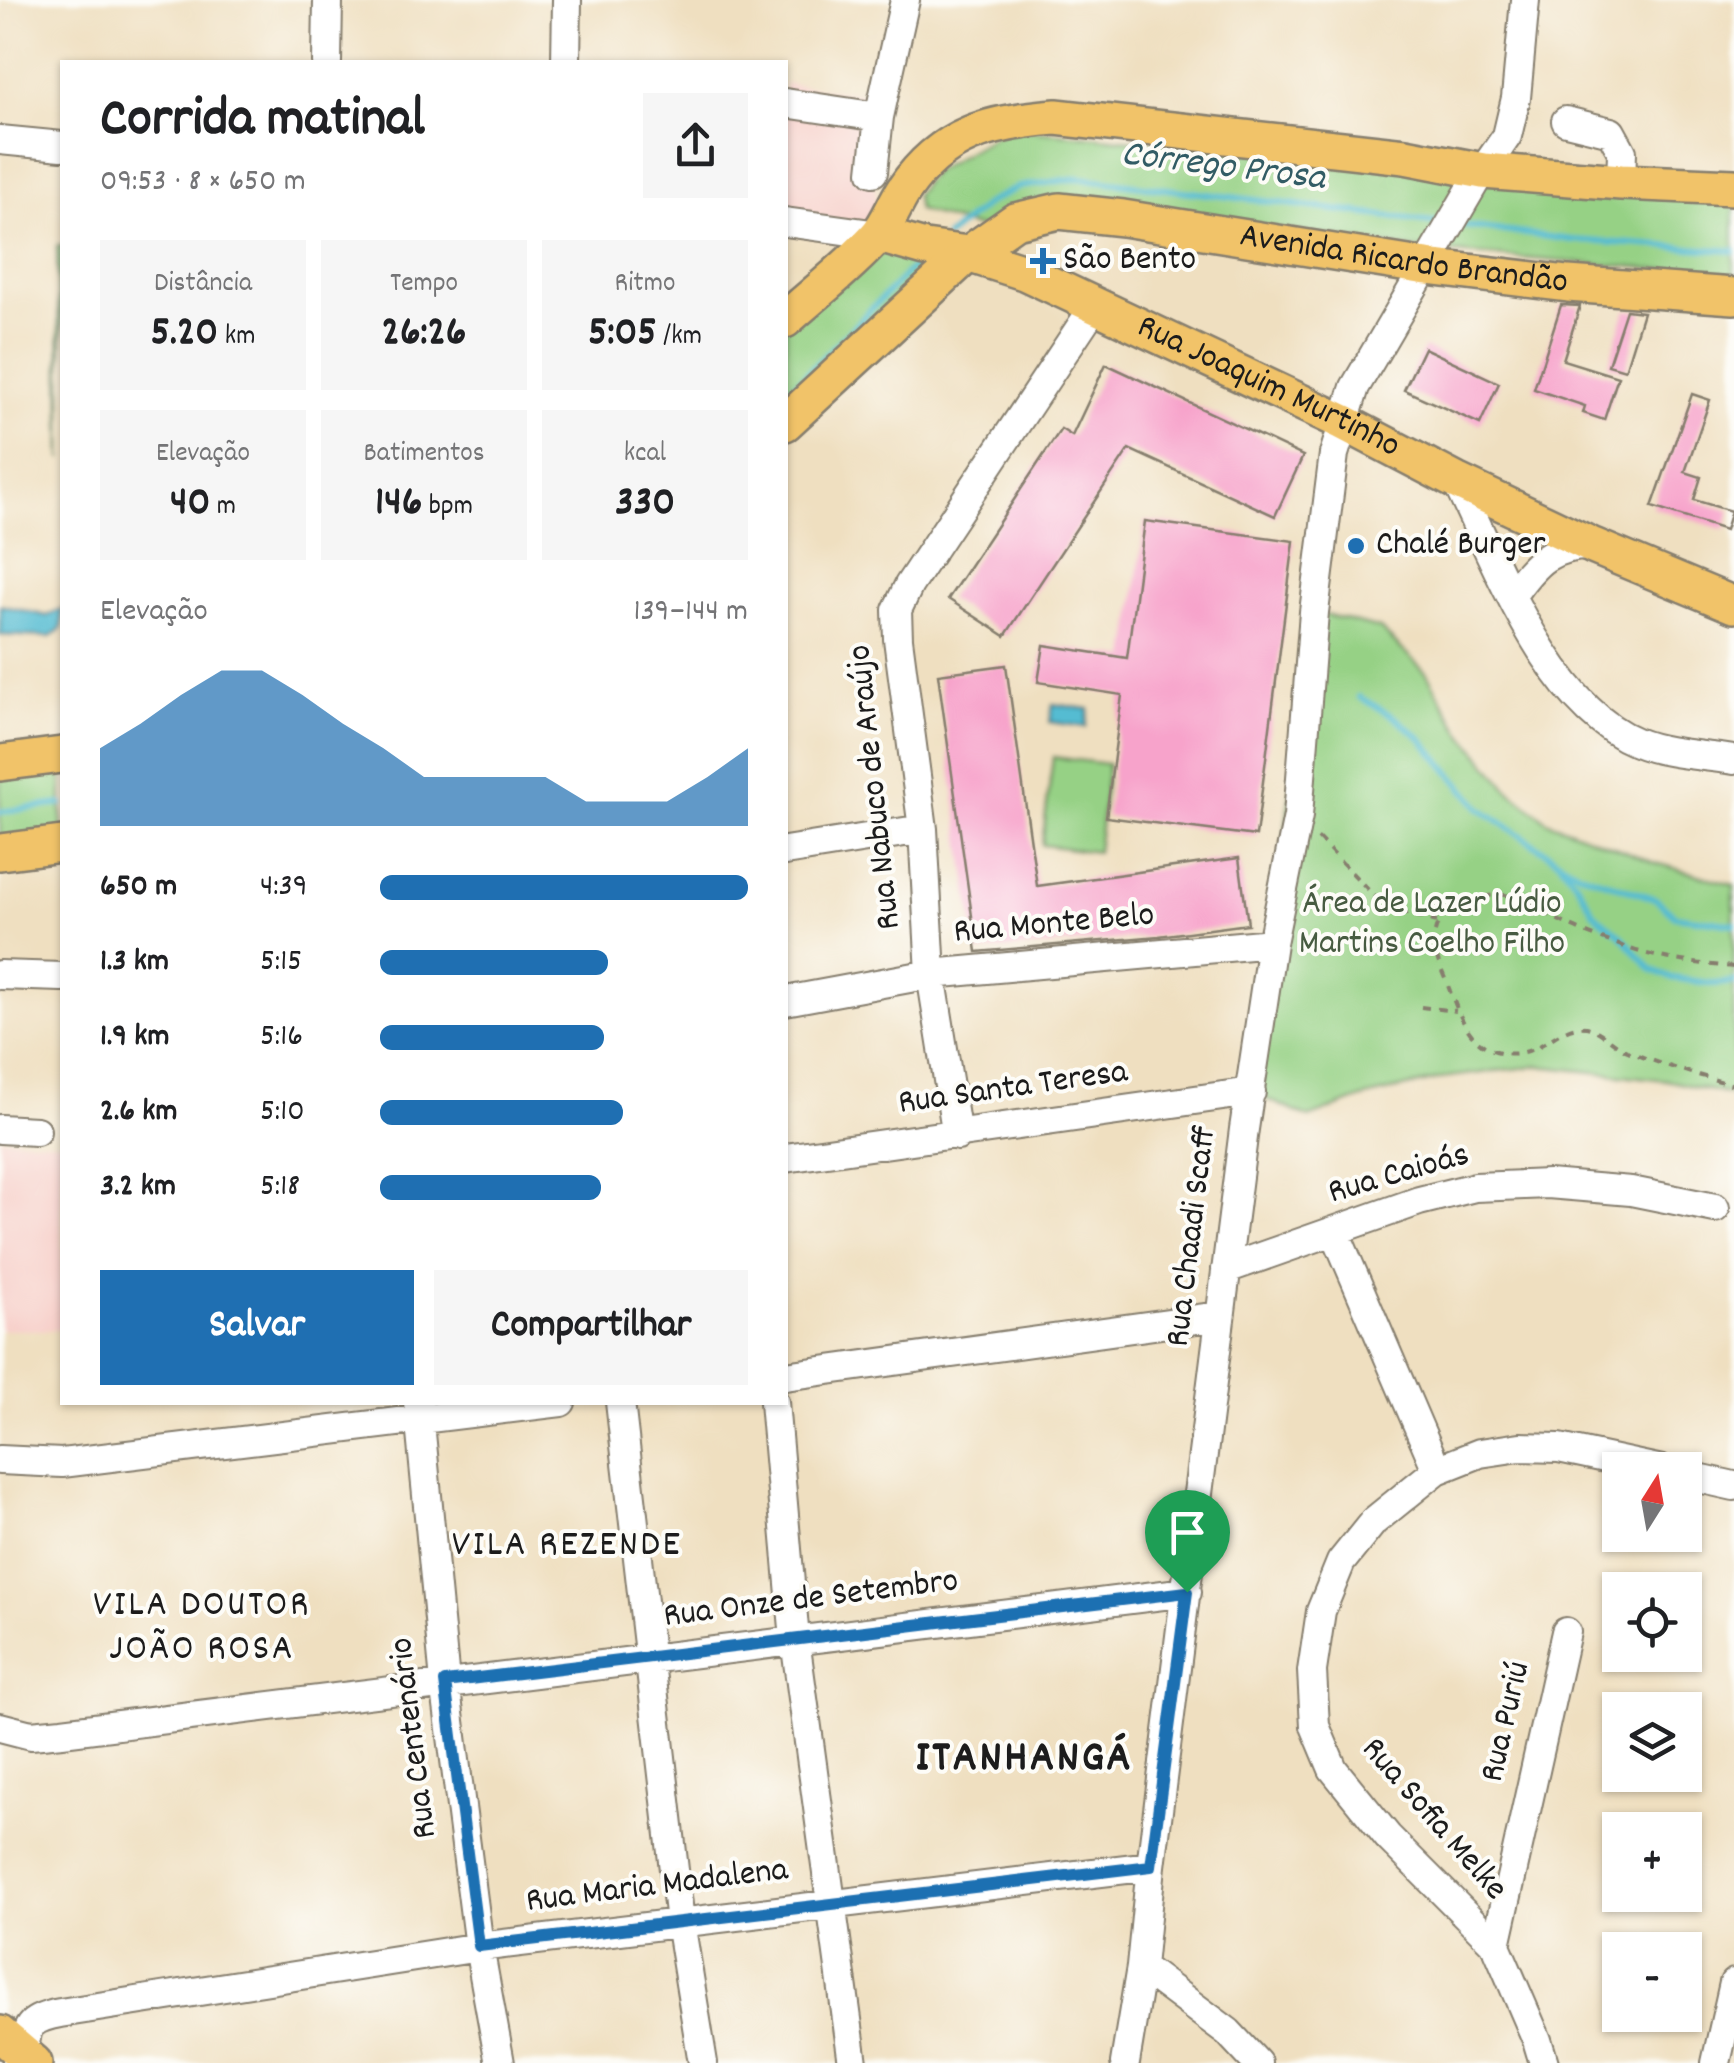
<!DOCTYPE html>
<html lang="pt">
<meta charset="utf-8">
<style>
body{margin:0;font-family:Dekko,sans-serif;background:#f6f6f6;color:#202124;height:100vh;display:flex;flex-direction:column;font-size:38px;white-space:nowrap}
*{box-sizing:border-box;margin:0}
p{font-size:32px;color:#757577}
.icon{flex:none;width:55px;height:55px;fill:none;stroke:currentColor;stroke-width:2;stroke-linecap:round;stroke-linejoin:round}
.map{position:relative;flex:1;overflow:hidden}
.sheet{position:absolute;left:60px;top:60px;width:728px;height:1345px;display:flex;flex-direction:column;background:#fff;border-radius:0px;box-shadow:0 2px 8px #0004}
.sheet>*{flex:none}
.needle{width:65px;rotate:11deg}
.tools{position:absolute;left:1602px;top:1452px;display:grid;gap:20px}
.tools a{display:grid;place-items:center;width:100px;height:100px;border-radius:0px;background:#fff;box-shadow:0 2px 8px #0004;font-size:50px}
.pin{position:absolute;display:grid;place-items:center;width:85px;height:85px;color:#fff;margin:-102px -42px;border-radius:50% 50% 50% 0;rotate:-45deg;box-shadow:0 0 10px #0007}
.pin .icon{rotate:45deg}
.round{display:grid;place-items:center;flex:none;width:105px;height:105px;border-radius:0px;background:#f6f6f6}
.summary{display:flex;align-items:center;justify-content:space-between;height:170px;padding:0 40px}
h1{font-size:55px;font-weight:800;line-height:75px}
.stats{display:grid;grid-template-columns:repeat(3,1fr);gap:15px;height:170px;padding:10px 40px}
.stats div{display:grid;align-content:center;border-radius:0px;background:#f6f6f6;text-align:center}
.stats b{font-size:42px;font-weight:800}
.stats small{font-size:28px;font-weight:400}
.stats p{font-size:28px}
.chart{height:280px;padding:20px 40px}
.chart p{display:flex;justify-content:space-between}
.chart svg{width:100%;height:180px;margin-top:10px;fill:#1f6fb2;opacity:.7}
.cta{display:flex;gap:20px;margin-top:auto;padding:20px 40px}
.cta a{flex:1;height:115px;border-radius:0px;background:#1f6fb2;color:#fff;font-size:40px;font-weight:800;line-height:115px;text-align:center}
.cta a+a{background:#f6f6f6;color:#202124}
ul{padding:0 40px;list-style:none;font-size:32px}
li{display:grid;grid-template-columns:160px 120px 1fr;align-items:center;height:75px}
li i{height:25px;border-radius:12px;background:#1f6fb2}
.map>svg:first-child{display:block}
.built{fill:#f7d0ca}
.green{fill:#96d185;stroke:#597650;stroke-width:2.5}
.water{fill:#54bcd2;stroke:#386c77;stroke-width:2.5}
.lines{fill:none;stroke-linecap:round;stroke-linejoin:round}
.stream{stroke:#54bcd2;stroke-width:6}
.building{fill:#f7a3cb}
.minor-casing{stroke:#867e6e;stroke-width:32}
.major-casing{stroke:#867e6e;stroke-width:40}
.path{stroke:#867e6e;stroke-width:4;stroke-dasharray:8 8;stroke-linecap:butt}
.minor{stroke:#fff;stroke-width:28}
.major{stroke:#f1c369;stroke-width:35}
.route-casing{stroke:#fff;stroke-width:20}
.route{stroke:#1f6fb2;stroke-width:12}
.poi-dot{fill:#1f6fb2;stroke:#fdfcf7;stroke-width:4}
.labels{text-anchor:middle;dominant-baseline:central;stroke-width:8;stroke-linejoin:round;paint-order:stroke}
.street-label{font-size:35px;fill:#1c1c1c;stroke:#fdfcf7}
.poi-label{font-size:35px;fill:#1c1c1c;stroke:#fdfcf7;text-anchor:start}
.park-label{font-size:35px;fill:#475b41;stroke:#fdfcf7}
.water-label{font-size:38px;font-style:italic;fill:#325c65;stroke:#fdfcf7}
.neighbourhood-label{font-size:38px;letter-spacing:2.5px;fill:#1c1c1c;stroke:#fdfcf7}
.district-label{font-size:45px;font-weight:bold;letter-spacing:2.5px;fill:#1c1c1c;stroke:#fdfcf7}
</style>
<div class="map">
<svg width="1734" height="2063" viewBox="0 0 1734 2063">
<rect width="100%" height="100%" fill="#fdfcf7"/>
<filter id="ink" filterUnits="userSpaceOnUse"><feTurbulence type="fractalNoise" baseFrequency=".01" numOctaves="2"/><feDisplacementMap in="SourceGraphic" scale="20" xChannelSelector="R" yChannelSelector="G"/><feConvolveMatrix kernelMatrix="1 2 1 2 8 2 1 2 1" color-interpolation-filters="sRGB"/></filter>
<filter id="wash" filterUnits="userSpaceOnUse"><feTurbulence type="fractalNoise" baseFrequency=".0048" numOctaves="4" result="noise"/><feDisplacementMap in="SourceGraphic" scale="40" xChannelSelector="R" yChannelSelector="G"/><feGaussianBlur stdDeviation="2.25" result="paint"/><feColorMatrix in="noise" values="0 0 0 0 0 0 0 0 0 0 0 0 0 0 0 0 0 1.4 0 .05"/><feComposite in="paint" operator="in"/></filter>
<g filter="url(#wash)">
<rect width="100%" height="100%" fill="#efdfc0"/>
<path class="built" d="M785,83l100,15 -12,74 6,63 -94,-13z
M0,1138l62,4v188h-62z"/>
<path class="green" d="M1008,128l726,71v76l-305,-24 -325,-47 -119,23h-11l-56,-17 -3,-15 18,-23z
M879,235l89,19 -183,169v-103z
M57,246h5v213z
M1314,612l66,17 46,43 33,57 51,62 37,30 106,41 81,23v211l-68,-16 -128,-14 -89,11 -87,21 -53,20 -58,-26z
M62,755v89l-62,8v-89z
M1053,757l55,7 -11,88 -55,-7z"/>
<path class="water" d="M0,605l47,11 15,-7v19l-12,9 -50,-2z
M1053,704l36,5 -3,18 -36,-5z"/>
<g class="lines">
<path class="stream" d="M1457,225l115,15 162,11
M946,237l43,-35 30,-15 60,-9 361,45
M785,395l137,-137
M1359,697l37,21 25,20 60,71 77,51 22,13 76,26 19,17 59,8
M0,812l62,-8
M1562,865l16,20 16,28 26,21 31,35 21,9 44,6 18,-2"/>
</g>
<g id="blocks">
<path class="building" d="M1561,305l19,1 -17,54 55,17 -14,43 -21,-7 2,-7 -51,-17z
M1626,310l17,2 -18,58 -17,-5z
M1424,348l75,35 -19,41 -76,-34z
M1106,364l197,92 -28,60 -146,-67 -124,187 -57,-37 113,-170 11,7z
M1692,394l18,6 -25,72 16,5 -7,23 37,11 -6,19 -73,-23z
M1145,521l149,20 -38,295 -150,-19 16,-122 -84,-13 6,-37 83,13z
M1006,665l31,221 202,-28 9,66 -89,12 -182,16 -39,-278z"/>
</g>
</g>
<g filter="url(#ink)">
<use href="#blocks" fill-opacity="0" stroke="#867e6e" stroke-width="2.5"/>
<g class="lines">
<defs>
<path id="minor" d="M327,62l1,-62
M566,62l1,-62
M785,103l94,14
M1566,121l45,11 11,20 -1,30
M0,140l62,6
M873,172l6,-55 26,-117
M785,222l94,13
M1456,481c40,81 93,225 180,261 29,12 67,13 98,18
M1512,595c23,-33 39,-50 81,-49
M785,851l138,-22
M0,975l62,2
M785,1001l146,-27 341,-31
M0,1129l36,2
M957,1136l-26,-162 -8,-145 -25,-190 -1,-29 12,-25 185,-278
M785,1158l466,-66
M1335,1232l102,238
M1226,1269l193,-68 56,-14 73,-3 83,7 84,17
M785,1376l434,-60
M418,1402l27,280 34,265 21,116
M620,1402l60,520 23,141
M774,1402l21,238 58,423
M0,1460l62,3 499,-61
M1685,1475l49,11
M0,1727l31,8 31,-3 1125,-140
M1496,1945l70,-313
M1141,1967l87,65 29,31
M17,2063c18,-25 -5,-41 43,-50l419,-66 672,-81
M1125,2063l16,-96 10,-101 93,-737 28,-186 26,-127 16,-204 20,-158 21,-67 120,-205 32,-46 9,-38 9,-98
M1544,2063l-7,-23 -41,-95 -108,-108 -55,-68 -18,-43 -3,-55 9,-60 20,-49 33,-41 63,-51 43,-17 40,-6 39,1 103,22
M1716,2063l18,-80"/>
<g id="major">
<path id="s1" d="M879,235l46,13 43,6 56,18 319,150 113,59 137,65 141,59"/>
<path d="M785,320c30,-27 64,-53 91,-83 12,-13 18,-32 28,-47 38,-57 87,-68 152,-73l349,39 78,15 138,11 113,5"/>
<path id="s2" d="M785,423l183,-169 47,-33 44,-10 64,7 304,49 141,17 166,12"/>
<path d="M0,763l62,-8"/>
<path d="M0,852l62,-8"/>
<path d="M0,2034l34,29"/>
</g>
</defs>
<use href="#minor" class="minor-casing"/>
<use href="#major" class="major-casing"/>
<path class="path" d="M1318,838l68,70 51,14
M1734,967c-37,-3 -78,-8 -112,-21 -21,-7 -44,-16 -64,-26 -18,-9 -34,-25 -55,-25 -25,0 -62,9 -68,37 -5,18 9,42 15,59 9,23 18,50 43,59 44,16 62,-27 93,-23 13,2 27,17 39,23 36,15 72,25 109,35
M1421,1007l35,4"/>
<use href="#minor" class="minor"/>
<use href="#major" class="major"/>
</g>
</g>
<g class="lines" filter="url(#ink)">
<defs>
<path id="route" d="M1187,1592l-36,274 -672,80 -34,-264z"/>
</defs>
<use href="#route" class="route-casing"/>
<use href="#route" class="route"/>
</g>
<g class="poi-dot">
<path d="M1038 246h10v10h10v10h-10v10h-10v-10h-10v-10h10z"/>
<circle cx="1356" cy="546" r="10"/>
</g>
<g class="labels">
<g class="street-label">
<text stroke="none"><textPath href="#s2" startOffset="700">Avenida Ricardo Brandão</textPath></text>
<text stroke="none"><textPath href="#s1" startOffset="420">Rua Joaquim Murtinho</textPath></text>
<text transform="translate(876 787) rotate(-96)">Rua Nabuco de Araújo</text>
<text transform="translate(1054 925) rotate(-5)">Rua Monte Belo</text>
<text transform="translate(1013 1089) rotate(-8)">Rua Santa Teresa</text>
<text transform="translate(1399 1175) rotate(-16)">Rua Caioás</text>
<text transform="translate(1193 1236) rotate(-83)">Rua Chaadi Scaff</text>
<text transform="translate(811 1600) rotate(-7)">Rua Onze de Setembro</text>
<text transform="translate(1507 1722) rotate(-77)">Rua Puriú</text>
<text transform="translate(415 1738) rotate(-97)">Rua Centenário</text>
<text transform="translate(1433 1820) rotate(49)">Rua Sofia Melke</text>
<text transform="translate(657 1887) rotate(-7)">Rua Maria Madalena</text>
</g>
<g class="poi-label">
<text x="1063" y="261">São Bento</text>
<text x="1376" y="546">Chalé Burger</text>
</g>
<g class="park-label">
<text x="1432" y="905">Área de Lazer Lúdio<tspan x="1432" dy="40">Martins Coelho Filho</tspan></text>
</g>
<g class="water-label">
<text transform="translate(1223 168) rotate(7)">Córrego Prosa</text>
</g>
<g class="neighbourhood-label">
<text x="567" y="1546">VILA REZENDE</text>
<text x="202" y="1606">VILA DOUTOR<tspan x="202" dy="44">JOÃO ROSA</tspan></text>
</g>
<g class="district-label">
<text x="1024" y="1760">ITANHANGÁ</text>
</g>
</g>
</svg>
<div class="tools">
<a><svg class="needle" viewBox="-14 -14 28 28"><path d="M0-13l5 13h-10z" fill="#e53935"/><path d="M0 13l5-13h-10z" fill="#757577"/></svg></a>
<a><svg class="icon" aria-label="locate" viewBox="0 0 24 24"><circle cx="12" cy="12" r="6"/><path d="M12 2v4M12 18v4M2 12h4M18 12h4"/></svg></a>
<a><svg class="icon" aria-label="layers" viewBox="0 0 24 24"><path d="M12 4l9 5-9 5-9-5zM3 14l9 5 9-5"/></svg></a>
<a>+</a>
<a>−</a>
</div>
<div class="pin" style="left:1187px;top:1592px;background:#1e9e55"><svg class="icon" aria-label="arrive" viewBox="0 0 24 24"><path d="M6 21V4h12l-3 4 3 4H6"/></svg></div>
<section class="sheet">
<div class="summary"><div><h1>Corrida matinal</h1><p>09:53 · 8 × 650 m</p></div><a class="round"><svg class="icon" aria-label="share" viewBox="0 0 24 24"><path d="M12 15V3M7 8l5-5 5 5M5 13v7h14v-7"/></svg></a></div>
<div class="stats">
<div><p>Distância</p><b>5.20<small> km</small></b></div>
<div><p>Tempo</p><b>26:26</b></div>
<div><p>Ritmo</p><b>5:05<small> /km</small></b></div>
</div>
<div class="stats">
<div><p>Elevação</p><b>40<small> m</small></b></div>
<div><p>Batimentos</p><b>146<small> bpm</small></b></div>
<div><p>kcal</p><b>330</b></div>
</div>
<div class="chart"><p><span>Elevação</span>139–144 m</p>
<svg viewBox="0 0 160 44" preserveAspectRatio="none"><path d="M0 44V25L10 19L20 12L30 6L40 6L50 12L60 19L70 25L80 32L90 32L100 32L110 32L120 38L130 38L140 38L150 32L160 25V44z"/></svg>
</div>
<ul>
<li><b>650 m</b>4:39<i style="width:100%"></i></li>
<li><b>1.3 km</b>5:15<i style="width:62%"></i></li>
<li><b>1.9 km</b>5:16<i style="width:61%"></i></li>
<li><b>2.6 km</b>5:10<i style="width:66%"></i></li>
<li><b>3.2 km</b>5:18<i style="width:60%"></i></li>
</ul>
<div class="cta"><a>Salvar</a><a>Compartilhar</a></div>
</section>
</div>
